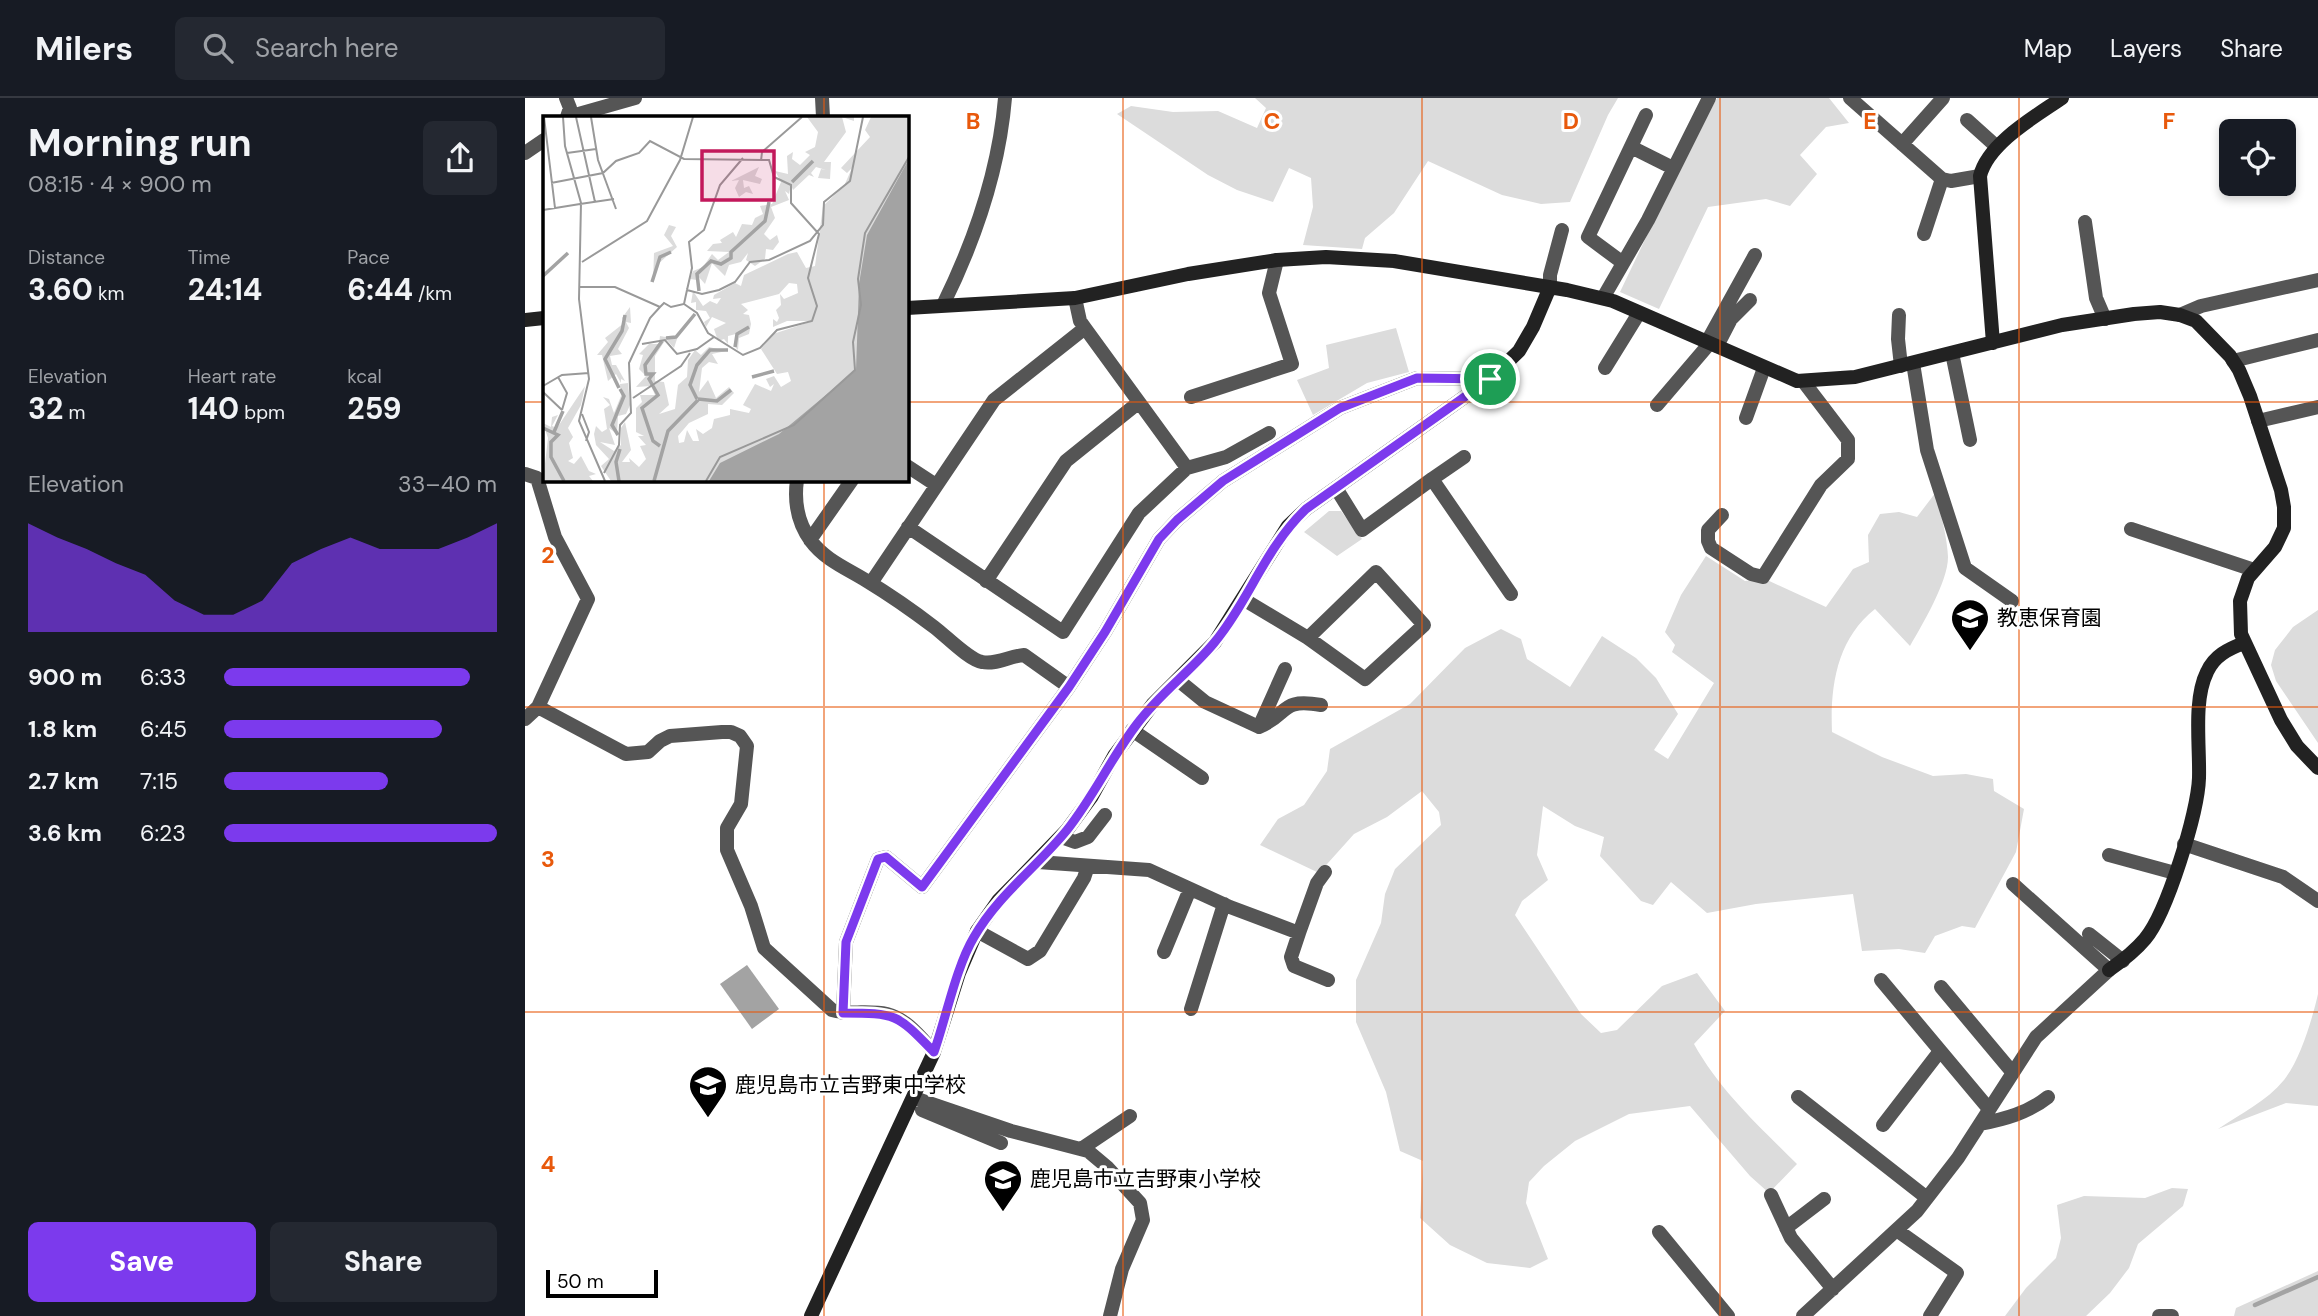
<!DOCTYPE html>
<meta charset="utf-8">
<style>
body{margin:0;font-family:"DM Sans","Noto Sans JP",sans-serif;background:#242831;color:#f1f3f6;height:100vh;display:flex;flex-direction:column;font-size:26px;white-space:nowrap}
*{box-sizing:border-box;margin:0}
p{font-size:23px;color:#9ea1a6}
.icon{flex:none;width:38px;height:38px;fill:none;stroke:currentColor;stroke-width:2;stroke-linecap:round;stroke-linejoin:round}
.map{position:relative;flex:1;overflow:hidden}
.drawer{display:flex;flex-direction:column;background:#171b24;width:525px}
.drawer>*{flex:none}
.controls{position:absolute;left:1694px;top:21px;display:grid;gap:14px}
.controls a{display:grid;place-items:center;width:77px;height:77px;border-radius:10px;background:#171b24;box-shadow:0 4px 10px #0003;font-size:35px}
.scale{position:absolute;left:21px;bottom:18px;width:112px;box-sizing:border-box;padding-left:7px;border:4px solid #000;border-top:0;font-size:19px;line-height:24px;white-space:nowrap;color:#000;-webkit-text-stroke:5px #fff;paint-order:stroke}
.pin{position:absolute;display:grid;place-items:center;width:60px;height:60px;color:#fff;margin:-30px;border:4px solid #fff;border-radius:50%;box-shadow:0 2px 7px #0007}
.round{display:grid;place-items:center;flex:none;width:74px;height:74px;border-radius:10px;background:#242831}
.headline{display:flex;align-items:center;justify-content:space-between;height:119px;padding:0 28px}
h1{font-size:38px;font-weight:700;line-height:52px}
.figures{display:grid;grid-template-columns:repeat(3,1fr);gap:10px;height:119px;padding:7px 28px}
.figures div{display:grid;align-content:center}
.figures b{font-size:30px;font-weight:700}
.figures small{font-size:19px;font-weight:400}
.figures p{font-size:19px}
.chart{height:196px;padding:14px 28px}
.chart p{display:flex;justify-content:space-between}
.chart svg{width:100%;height:126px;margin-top:7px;fill:#7c3aed;opacity:.7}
.button{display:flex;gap:14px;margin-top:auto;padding:14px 28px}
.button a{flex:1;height:80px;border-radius:10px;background:#7c3aed;color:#fff;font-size:28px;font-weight:700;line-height:80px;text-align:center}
.button a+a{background:#242831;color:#f1f3f6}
ul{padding:0 28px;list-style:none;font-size:23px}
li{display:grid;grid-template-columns:112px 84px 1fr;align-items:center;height:52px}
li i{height:18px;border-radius:9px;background:#7c3aed}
header{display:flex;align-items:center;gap:42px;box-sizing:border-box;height:98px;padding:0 35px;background:#171b24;border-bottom:2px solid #363941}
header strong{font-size:33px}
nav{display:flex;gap:38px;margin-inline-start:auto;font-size:24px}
.search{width:490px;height:63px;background:#242831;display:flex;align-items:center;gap:18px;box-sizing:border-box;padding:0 24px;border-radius:10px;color:#9ea1a6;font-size:26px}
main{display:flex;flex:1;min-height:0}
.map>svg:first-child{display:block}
.green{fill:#dcdcdc}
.water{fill:#a3a3a3}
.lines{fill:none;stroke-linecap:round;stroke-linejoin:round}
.stream{stroke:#a3a3a3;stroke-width:4.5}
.street{stroke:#555;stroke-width:14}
.secondary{stroke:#222;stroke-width:14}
.route-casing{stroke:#fff;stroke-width:14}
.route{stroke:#7c3aed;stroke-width:9}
.grid{fill:none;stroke:#e8590c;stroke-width:2;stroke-opacity:0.55}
.labels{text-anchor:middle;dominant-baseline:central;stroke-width:6;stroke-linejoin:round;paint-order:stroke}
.poi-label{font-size:21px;fill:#000;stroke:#fff;text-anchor:start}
.inset-river{fill:none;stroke:#a3a3a3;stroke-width:3.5}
.inset-road{fill:none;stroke:#999;stroke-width:2}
.view{fill:#c2185b;fill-opacity:0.15;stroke:#c2185b;stroke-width:3.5}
.inset-edge{fill:none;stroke:#000;stroke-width:3.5}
.grid-label{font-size:23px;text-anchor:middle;font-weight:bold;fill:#e8590c;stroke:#fff;stroke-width:6;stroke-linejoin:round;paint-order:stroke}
</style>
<header>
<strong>Milers</strong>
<div class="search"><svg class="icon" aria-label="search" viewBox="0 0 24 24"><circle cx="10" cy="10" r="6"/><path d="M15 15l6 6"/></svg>Search here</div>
<nav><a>Map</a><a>Layers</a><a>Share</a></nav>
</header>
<main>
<section class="drawer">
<div class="headline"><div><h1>Morning run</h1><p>08:15 · 4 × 900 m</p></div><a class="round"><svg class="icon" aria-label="share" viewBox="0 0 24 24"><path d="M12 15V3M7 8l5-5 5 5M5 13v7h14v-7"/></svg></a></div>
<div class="figures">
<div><p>Distance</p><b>3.60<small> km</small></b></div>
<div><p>Time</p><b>24:14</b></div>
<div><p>Pace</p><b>6:44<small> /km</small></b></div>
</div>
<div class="figures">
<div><p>Elevation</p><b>32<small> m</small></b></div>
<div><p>Heart rate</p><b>140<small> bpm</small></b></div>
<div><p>kcal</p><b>259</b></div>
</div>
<div class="chart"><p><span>Elevation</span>33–40 m</p>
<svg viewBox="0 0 160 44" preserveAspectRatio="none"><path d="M0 44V6L10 11L20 15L30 20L40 24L50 33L60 38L70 38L80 33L90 20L100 15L110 11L120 15L130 15L140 15L150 11L160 6V44z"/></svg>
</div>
<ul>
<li><b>900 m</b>6:33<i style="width:90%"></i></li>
<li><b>1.8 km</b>6:45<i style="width:80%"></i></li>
<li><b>2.7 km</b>7:15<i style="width:60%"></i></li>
<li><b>3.6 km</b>6:23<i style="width:100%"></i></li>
</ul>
<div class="button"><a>Save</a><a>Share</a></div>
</section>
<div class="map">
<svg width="1793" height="1218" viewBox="0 0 1793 1218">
<rect width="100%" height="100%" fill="#fff"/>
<path class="green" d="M730,0h363l-10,17 -38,87 -29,2 -39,-9 -74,-34 -34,52 -29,25 -3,11 -59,-4 10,-38 -2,-29 -22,-10 -16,34 -36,-12 -29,-15 -91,-61 14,-8 42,6 45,-1 39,17 9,-20z
M1192,0h112l20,25 -23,4 -26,28 17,19 -27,32 -24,-7 -58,8 -49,102 -39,-17 63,-132z
M871,230l13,44 -42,11 -54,32 -16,-35 32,-12 -3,-23z
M1411,394c4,21 11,43 12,65 0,25 -26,68 -38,89l-35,-37c-38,30 -45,77 -43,123l50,25 51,19 33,-2 27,5 1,12 30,18 -8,43 -41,76 -13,-2 -27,10 -10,17 -26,-4 -37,2 -9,-57 -97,10 -49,9 -36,-31 -18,23 -12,-4 -41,-45 4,-19 -29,-11 -32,-20 -6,49 11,25 -26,21 -7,14 66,99 20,19 16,-3 45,-44 35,-13 28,38 -31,33c26,47 66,83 103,120l-28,29 -19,-17 -60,-70 -61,8 -54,27 -31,25 -15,16 -3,21 22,56 -18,9 -43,-5 -37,-18 -30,-27 3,-57 -23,-10 -14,-59 -30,-70v-42l25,-57 4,-29 10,-25 46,-44 -2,-13 -17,-21 -35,26 -33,17 -35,39 -59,-28 18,-26 26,-14 23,-34 3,-22 80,-45 55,-56 36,-19 20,10 6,20 43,28 32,-51 34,22 20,20 22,36 -24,36 14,9 46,-76 -42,-31 3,-7 -10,-13 16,-37 25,-39 39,25 20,-2 61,28 27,-38 16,-7 -1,-27 12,-21 19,-2 18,5z
M804,413h12l21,28 -25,17 -33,-24z
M1793,512v133l-42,-62 -5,-16 4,-15 18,-23z
M1793,896v112l-32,-3 -68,26c22,-15 49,-28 66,-49 16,-20 28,-60 34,-86z
M1647,1090l16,1 -5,17 -45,38 -9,24 -19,25 -24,23h-81l21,-28 30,-30 5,-20 -4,-33 27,-9 61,2z
M1793,1173v45h-84l2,-8z"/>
<path class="water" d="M222,867l32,44 -27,20 -32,-45z"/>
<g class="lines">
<path class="stream" d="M1730,1207l63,-28"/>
<path class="street" d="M41,0l4,10 -3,9
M297,0l1,19
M1325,0l92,81 9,2 29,-5
M43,19l67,-19
M1442,22l30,27
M1377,46l41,-46
M1106,49l42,21
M0,55l19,-13
M1560,124l11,76 9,21
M1399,136l18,-55
M1098,165l-35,-26 58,-122
M1025,189v-12l12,-45
M1078,200l45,-78 61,-122
M418,207c32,-65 56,-134 62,-207
M1374,217l-1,24 3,27
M1655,217l21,-9 117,-26
M1182,244l48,-87
M1192,248l14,-27 19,-19
M1427,255l18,87
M1708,263l85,-21
M1388,265l14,87 38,118 47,33
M1080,270l34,-55
M666,299l101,-33 -23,-71 8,-33
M1132,307l53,-62
M1221,320l18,-50
M1733,323l60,-14
M382,368l29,19
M662,370l39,-11 43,-24
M0,376l12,4 18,59 33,62 -50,108 -13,12
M907,381l32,-22
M272,382c-3,22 0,42 14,61 14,19 37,28 56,40 23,14 46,30 67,46 12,9 35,33 48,35 14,3 28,-6 42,-7l45,32
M811,390l26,42 70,-51 79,115
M1197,417l-14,15v11l3,7 40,26 12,3 58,-92 27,-26v-19l-45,-59
M383,429l155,105 76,-119 48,-45 -102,-140 -5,-7 -5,-23
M1606,431l123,41
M285,442l42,-60
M461,483l80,-120 72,-58
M346,485l123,-183 91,-72
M718,501l65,39 57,41 59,-54 -48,-53 -68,66
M653,582l27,22 54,25 26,-58
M13,609l88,47 22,-2 12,-11 10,-5 52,-4h9l9,4 7,10 -6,58 -14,24v22l24,56 13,42 68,62c18,5 37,0 55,4 20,5 34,24 47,38
M734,629c31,-13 20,-29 62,-22
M607,632l70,48
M536,739l14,5 13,-5 17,-22
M1659,746l99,33 35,24
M1584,757l66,18
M513,764l111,8 81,37 69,26 18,-50 8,-11
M452,833l51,28 12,-8 44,-73 4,-12
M774,835l-8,24 3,9 34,14
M1564,836l34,27
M639,854l26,-63
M1356,882l108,129
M1416,889l72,86
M666,911l33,-105
M318,915l3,-71 32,-83 8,-2 36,30 147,-200 36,-55 54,-93 18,-19 46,-39 117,-73 77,-30 73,1
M1273,999l129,101
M389,1000l97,33 77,20 19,16 33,36 3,17 -21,49 -12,47
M397,1012l79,33
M1455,1026c25,-5 48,-11 68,-27
M1358,1027l57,-74
M556,1051l49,-33
M1246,1097l20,43 42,51
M1261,1130l38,-29
M1373,1133l59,42 -27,43
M1134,1134l69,84
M1278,1218l114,-105 41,-53 78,-121 73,-67 -96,-86
M1634,1218h13"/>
<path class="secondary" d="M382,210l168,-10 113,-24 89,-14 49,-3 68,4 173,29 46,11 184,80 58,-4 207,-52 72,-11 26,-2 20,3 16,6 34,35 9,14 11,26 31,94 3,17v21l-9,19 -27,31 -8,23 1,33 40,86 16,26 21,22
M0,222l19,-2
M1468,245l-13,-167c8,-33 56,-60 82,-78
M1584,872c13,-9 26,-19 36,-31 22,-26 53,-127 54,-161 1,-32 -6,-78 8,-106 7,-16 21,-23 37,-29
M286,1218l123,-264 25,-79 18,-42 21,-30 69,-71 25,-34 22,-40 39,-52 62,-62 73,-116 18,-17 184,-130 29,-28 14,-24 17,-40"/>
</g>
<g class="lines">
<defs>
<path id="route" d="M892,280l73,1 -184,130c-41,39 -57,92 -92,134 -24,29 -55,51 -77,81 -26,34 -43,72 -70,106 -30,37 -69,65 -93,107 -18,30 -28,81 -40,115 -37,-38 -37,-39 -91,-39l3,-71 32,-83 8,-2 36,30 147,-200 36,-55 54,-93 18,-19 46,-39 117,-73z"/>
</defs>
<use href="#route" class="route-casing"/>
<use href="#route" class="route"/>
</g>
<path class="grid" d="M299,0v19M598,0v1218M897,0v1218M1195,0v1218M1494,0v1218M0,304h19M382,304h1411M299,382v836M0,609h1793M0,914h1793"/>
<defs>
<symbol id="school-pin" viewBox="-11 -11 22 30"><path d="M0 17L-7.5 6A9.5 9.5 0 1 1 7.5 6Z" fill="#000" stroke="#fff"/><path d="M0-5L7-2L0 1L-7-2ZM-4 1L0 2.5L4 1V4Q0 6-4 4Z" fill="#fff"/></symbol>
</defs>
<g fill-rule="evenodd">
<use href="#school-pin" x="1423" y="498" width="44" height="60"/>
<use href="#school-pin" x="161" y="965" width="44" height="60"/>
<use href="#school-pin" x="456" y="1059" width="44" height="60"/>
</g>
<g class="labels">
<g class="poi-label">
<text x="1472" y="520">教恵保育園</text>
<text x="210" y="987">鹿児島市立吉野東中学校</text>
<text x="505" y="1081">鹿児島市立吉野東小学校</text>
</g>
</g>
<g transform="translate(18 18)">
<rect width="366" height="366" fill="#fff"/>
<path d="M264,1h47v4l-12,-4 4,15 -22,30h7l-1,17 -12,-1 3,-9 5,1 -10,-3 -5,6 3,4 -5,-2 -16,15 -2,-5 -2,9 -4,-3 4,9 -18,7 4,11 -11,16 6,6 7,-5 2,7 -6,8 -7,-1 -1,10 -10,7 -9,-6 2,-7 -7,9 -12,3 -4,11 -13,-13 -7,21 -7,-8 -1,4 -7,-1 3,-8 10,-4 9,-13 6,6 11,-8 -22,-1 6,-7 9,-1 -2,-3 13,-8 3,5 6,-13 10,1 3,-7 8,-4 -3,-8 12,-2 9,-22 -6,-11 13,3 -1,-18 6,-4 -1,7 8,6 10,-10 -5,-3 10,-5 3,-15zM328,1h38v364h-298l-10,-15 8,-7 -13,-14 -2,-11 2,-8 6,6 5,-3 -3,-20 6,-4 -7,-8 6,2 5,14 7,-17 -1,-12 8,-1 2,22 -4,9 -8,2 -1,18 -8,-6 6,17 -15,-3 14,9 7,-6v-17l4,-6 6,28 -9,12h8l-1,-4 10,9 7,-8 -6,-13 6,-1 -8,-9h6l-8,-4v-24l6,-6 -2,-7h15l-4,-9 -15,1 10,-11 -7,-7 4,-14 -4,-1 10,-10h10l1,-8 17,3 -3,9 -8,-9 -11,17v25l9,1 5,23 -10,9 16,-5 3,-24 9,-8 1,-17 7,-10 6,5 8,-8 17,4 -14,3 6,10 -9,-2 -7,6 -3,24 9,-12 8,18 13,-11 5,6 -12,12 -14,-1v10l-19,9 -11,13 1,7 5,-1 3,-12 6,11h6l-3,-12 7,5 9,-6 2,-9 16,-4v-6l19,4 2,-4 -8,-4 12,-21 16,7 3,-7 -4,3 -4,-8 8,-3 7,11 10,-6 -3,-9 -11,2 -16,-25 12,-15 40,-13h-26l-14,6v-8l4,3 2,-4 -3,-8 5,-5 -1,-11 4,5 14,-6 -1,-9 -8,-1 -10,11 -38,10 7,6 -5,4 6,1 2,9 -2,10 -10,4 -1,12 -4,-4 2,-12 -8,2v8l-4,-5 -6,2 -4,-12 12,-6 -14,-6 -6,10 -2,-5 6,-4 -4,-7 -10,-1v-8l-5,1 2,-12 10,15 7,-5 7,3 4,-6 -8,1 1,-4 21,-12 6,3 3,-11 44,-21 9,-2 9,16 9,-2 8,-60 21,-20 8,-18 -5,5 -6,-5 29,-31 -5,-7zM216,51l-4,9 7,3 -2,5 -17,-4 1,8 5,-2 4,8 -7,-2 -7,5 -4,-9 4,-8 -8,1zM126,109l7,2 -5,9 6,11 -20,18 -4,18 1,-30 19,-7 -9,-11zM87,191l1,16 -5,-1 3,6 -11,21 4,5 -12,2 2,9h4l9,16 -4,-2v4l-5,-9 -8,7 -6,-26h-5l11,-13 -3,-4 19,-15 -2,-5zM42,270l-4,19 -13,23 5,9 -4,6 4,15 -5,3 6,3 7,-8 8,15 7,3 -7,2 4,5h-50l5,-43 -5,-15 8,4 1,-10 6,-2 -6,11 5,2z" fill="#dcdcdc"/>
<path d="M366,43v322h-200l11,-18 59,-29 77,-64 3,-86 8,-49z" fill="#a3a3a3"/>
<path class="inset-river" d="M249,66l21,-21M0,160l25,-23M109,166l8,-25 11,-5M156,175l-2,-17 14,-13 10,3 10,-6v-6l34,-31 4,-19M123,222l10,-1 19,-23M192,231l2,-13 12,-7M209,261l22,-6M76,272l-14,-29 17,-28 3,-16M154,283l-7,-14 7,-20 13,-15h18M155,283l19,2 14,-11M0,312l15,7 -7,7v15l13,24M11,316l9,-21M75,319l-6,-10 12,-29 -4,-7M117,330l-7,-5 -11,-33 16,-13 -9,-16 4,-5h-7l-1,-9 17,-24M76,365l-3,-19 4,-13M111,365l14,-50 30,-31"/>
<path class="inset-road" d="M1,1l11,91M20,1l2,29 16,57 -2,96 10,80 -10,42 26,60M33,1l19,85M48,1l7,43 18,49M24,37l29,-4M218,45l1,-9 40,-35M8,67l52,-10 13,-12 23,-8 11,-12 34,18 85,1 5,17 17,8v18l28,31 -11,44 9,28 -5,15 -35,9 -17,18 -17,7 -35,-22 -11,-20 -13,-9M37,88l34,-5M0,94l37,-6M39,146l65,-41 33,-61 13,-43M36,171h36l45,20 4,-4 7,4 13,-3 3,-14 15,4 17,-4 16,-8 15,-20 19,-2 41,-19 13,-16 1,-23 26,-21 13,-64M144,174l5,-22 -3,-26 15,-12 16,-45 23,-27M99,228l23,-4 12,14 20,-5 17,-12M15,261l9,16 -5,17M0,270l19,-11 27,-2M0,276l19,18M90,282l48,-32 9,-13M39,298l7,18 -3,9M61,357l15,-28 1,-20 11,-12 -2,-50 21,-45 10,-11M163,365l14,-24 74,-32 61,-55 -2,-28 8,-37 -3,-26 7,-46 44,-76"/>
<path class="view" d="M159,35h72v49h-72z"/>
<rect width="366" height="366" class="inset-edge"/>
</g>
<g class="grid-label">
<text x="448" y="31">B</text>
<text x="747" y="31">C</text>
<text x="1046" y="31">D</text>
<text x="1345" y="31">E</text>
<text x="1644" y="31">F</text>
<text x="23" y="465">2</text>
<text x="23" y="769">3</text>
<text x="23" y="1074">4</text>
</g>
</svg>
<div class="controls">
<a><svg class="icon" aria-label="locate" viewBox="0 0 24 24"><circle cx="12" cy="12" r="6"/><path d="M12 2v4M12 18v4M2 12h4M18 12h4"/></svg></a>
</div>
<div class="scale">50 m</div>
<div class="pin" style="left:965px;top:281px;background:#1e9e55"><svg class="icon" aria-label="arrive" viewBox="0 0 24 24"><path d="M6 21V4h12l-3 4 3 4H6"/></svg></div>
</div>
</main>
